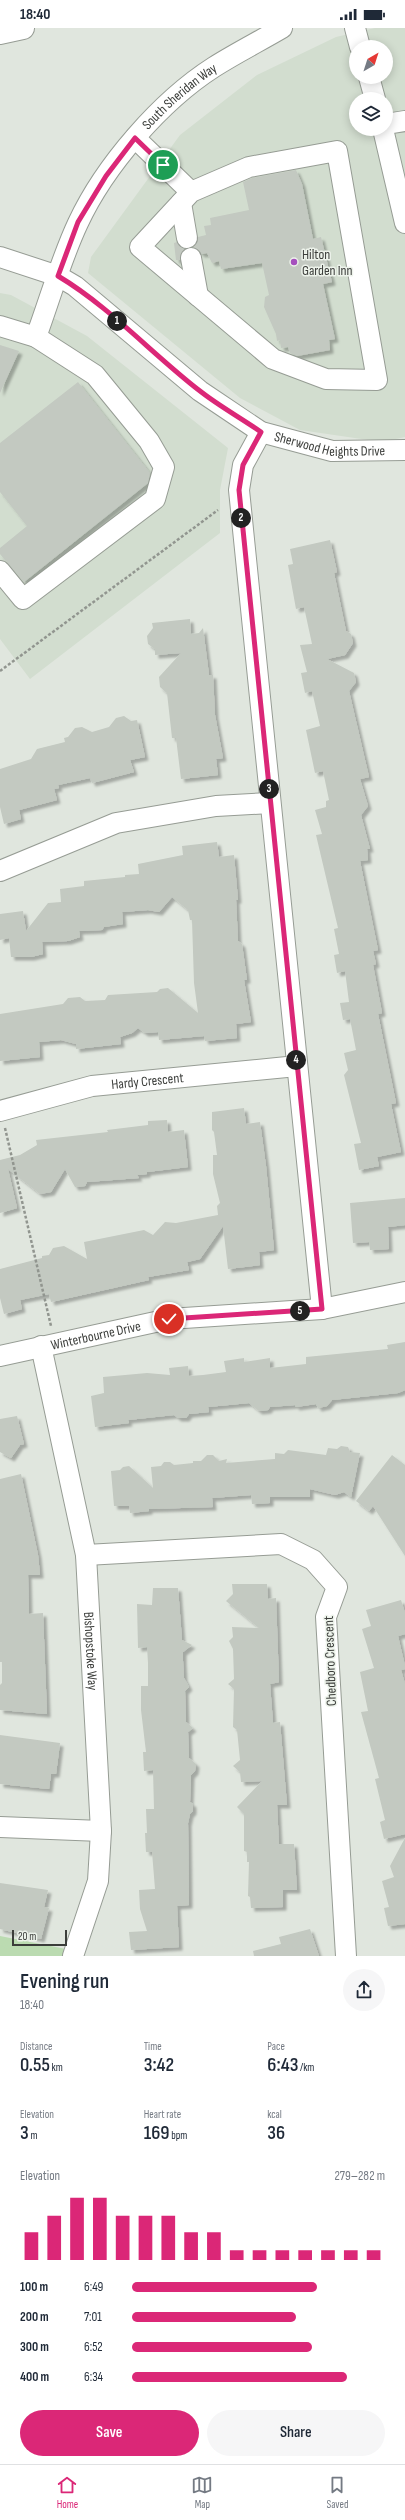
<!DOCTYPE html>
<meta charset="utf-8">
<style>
body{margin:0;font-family:"Sofia Sans Condensed",sans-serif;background:#f6f6f7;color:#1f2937;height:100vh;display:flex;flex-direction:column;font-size:15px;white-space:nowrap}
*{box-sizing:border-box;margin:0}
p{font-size:13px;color:#747a83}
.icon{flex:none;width:22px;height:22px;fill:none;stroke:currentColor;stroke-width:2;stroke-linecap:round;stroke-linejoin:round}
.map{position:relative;height:1928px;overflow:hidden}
.panel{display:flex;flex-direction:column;background:#fff;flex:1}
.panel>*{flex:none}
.needle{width:26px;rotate:39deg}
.fabs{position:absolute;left:349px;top:12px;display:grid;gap:8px}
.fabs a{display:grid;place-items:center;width:44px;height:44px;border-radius:50%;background:#fff;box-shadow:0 2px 10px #0003;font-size:20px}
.scale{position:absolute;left:12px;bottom:10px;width:55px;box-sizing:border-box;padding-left:4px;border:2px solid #3b3d3a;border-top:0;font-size:11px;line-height:14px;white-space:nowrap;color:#3b3d3a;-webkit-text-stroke:3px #edf3eb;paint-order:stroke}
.pin{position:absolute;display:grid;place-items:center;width:34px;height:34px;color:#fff;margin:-17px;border:2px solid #fff;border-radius:50%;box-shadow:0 1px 4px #0007}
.km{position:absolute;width:20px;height:20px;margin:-10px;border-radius:50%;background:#222;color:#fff;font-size:11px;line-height:20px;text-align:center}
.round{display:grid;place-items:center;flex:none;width:42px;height:42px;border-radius:21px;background:#f6f6f7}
.overview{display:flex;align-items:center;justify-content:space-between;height:68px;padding:0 20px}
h1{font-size:22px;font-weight:600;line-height:30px}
.metrics{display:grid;grid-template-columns:repeat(3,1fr);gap:6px;height:68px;padding:4px 20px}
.metrics div{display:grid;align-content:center}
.metrics b{font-size:20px;font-weight:600}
.metrics small{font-size:11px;font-weight:400}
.metrics p{font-size:11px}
.chart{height:112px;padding:8px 20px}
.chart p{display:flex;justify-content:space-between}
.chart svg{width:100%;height:72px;margin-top:4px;stroke:#db2777;stroke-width:6}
.primary-button{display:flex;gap:8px;margin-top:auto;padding:8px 20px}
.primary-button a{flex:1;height:46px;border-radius:24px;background:#db2777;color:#fff;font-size:16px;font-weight:600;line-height:46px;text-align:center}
.primary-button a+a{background:#f6f6f7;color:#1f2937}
ul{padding:0 20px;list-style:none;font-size:13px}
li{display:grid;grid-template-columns:64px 48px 1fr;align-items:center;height:30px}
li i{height:10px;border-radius:5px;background:#db2777}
.status{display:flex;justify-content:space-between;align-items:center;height:28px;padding:0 20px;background:#fff;direction:ltr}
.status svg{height:11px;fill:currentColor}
.dock{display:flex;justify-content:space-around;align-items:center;height:56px;border-top:1px solid #e0e1e3;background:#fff;font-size:11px;color:#747a83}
.dock a{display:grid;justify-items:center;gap:2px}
.dock .on{color:#db2777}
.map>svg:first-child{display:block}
.built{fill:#d2ddcf;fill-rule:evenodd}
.green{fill:#bbdbb1}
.building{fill:#c3c9c1;filter:url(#shadow)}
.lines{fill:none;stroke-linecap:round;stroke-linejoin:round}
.minor-casing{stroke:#969c94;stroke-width:22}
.highway-casing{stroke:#969c94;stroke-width:24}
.path{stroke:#91958f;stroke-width:2.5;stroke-dasharray:3 2;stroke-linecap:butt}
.minor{stroke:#fff;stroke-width:20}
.highway{stroke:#fff;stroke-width:22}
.route-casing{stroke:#fff;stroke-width:8}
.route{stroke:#db2777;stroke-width:5}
.poi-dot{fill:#a54fbd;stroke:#edf3eb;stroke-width:1.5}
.labels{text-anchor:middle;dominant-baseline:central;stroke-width:3;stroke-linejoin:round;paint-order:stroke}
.street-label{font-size:14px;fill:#3b3d3a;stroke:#edf3eb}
.poi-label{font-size:14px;fill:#3b3d3a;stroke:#edf3eb;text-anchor:start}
</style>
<div class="status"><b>18:40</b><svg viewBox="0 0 49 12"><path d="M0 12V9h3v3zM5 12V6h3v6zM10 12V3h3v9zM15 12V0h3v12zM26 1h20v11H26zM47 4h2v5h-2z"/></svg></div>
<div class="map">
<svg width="405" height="1928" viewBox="0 0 405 1928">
<defs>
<filter id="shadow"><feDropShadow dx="3.5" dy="3.5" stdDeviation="1" flood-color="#0004"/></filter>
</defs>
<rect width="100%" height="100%" fill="#e0e6de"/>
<path class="built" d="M375,0h30v409l-23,5 -82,-12 -60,-32 -152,-125 3,-16 89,-122 77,-60 79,-38zM356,19h30v30h-30zM356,71h30v30h-30z
M0,265l11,2 76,41 141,112 -8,42v43l-190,146 -30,-40z"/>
<path class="green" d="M0,1908l76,15 -2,5h-74z"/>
<path class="building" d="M296,142l6,14 11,55 8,-2 11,45 -9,2 12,55 -6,1 1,10 -33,6 -7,-3 -2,-6 -7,1 -1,-8 -3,1 -1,-7 -12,-27 1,-10 4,-2 -7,-32 -41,6 -2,-8 -7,2 -5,-10 -5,1 -8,-7 4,-10 8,-2 -2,-9 7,-1 -1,-7 39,-8 -6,-28 9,-4z
M177,214l7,7 -4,11h-4l-2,-17z
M0,317l19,6 -19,42z
M78,354l72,91 -2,10 -124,99 -24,-28v-6l27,-22 -27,-34v-49z
M330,512l7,32 -3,1 12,58 5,3 2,9 -8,12 -18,4 27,14 2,9 -7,9 20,86 -9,2 8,27 -7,9 9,34h-3l1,11 -8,1 18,89 -5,1 3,13 -3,1 9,48 -4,1 18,89 -5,1 10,48 -24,5 2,9 -20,4 -5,-26 7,-1 -17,-68 4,-5 -4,-17 12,-3 -6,-31 -7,1 -3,-17 9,-1 -4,-31 -8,2 -3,-18 5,-1 -5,-25 4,-1 -22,-93 6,-1 -7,-24 11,-3v-6l3,-1 -6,-29 -8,2 -9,-43 14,-4 -8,-35 -7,2 -4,-20 6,-1 -7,-27 12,-1 -8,-37 -8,2 -8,-44 5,-1 -3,-15z
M190,591l1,15 8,-1 4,-5 6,47h4l2,40 8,43 -7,1 2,16 -37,4 -5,-41h-4l-5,-45 -7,-6 -1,-10 22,-24 -26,2v-6l-7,-5 -1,-8 6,-8 -1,-5z
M124,688l7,5 6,-1 8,37 -15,3 4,12 -42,11 -2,-5 -32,7 1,3 -5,1 3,11 -38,10 2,9 -17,5 -4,-17v-38l31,-10 6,-10 28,-7 -1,-4 4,-1 7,-9 7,-1 10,5 17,-5 7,-9z
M217,814l2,15 15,-2 4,45h-2l2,41 4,3 5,36h-3l7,42 -15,2 1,14 -32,3 -1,-5 -45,4 -1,-8 -13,1 -7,-5 -6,5 -12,4 1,7 -45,5v-5l-15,-4 -22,2 1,15 -40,4v-47l63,-10 5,-6 12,-1 5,4 20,-1 3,-5 49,-3 3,-3 8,-1 30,25 -4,-30 -2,-63h-2l-2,-10 -16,-13 -13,15 -11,-2 -26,2 1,12 -19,3 -2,3 -23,1 1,6 -12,4 -26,1 1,12 -12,3h-20l-2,-19 -9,2v-26l23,-3 3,20 22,-28 13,-1 -1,-13 24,-3v-5l41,-4v-2l14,-1 -1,-10 45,-9 -1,-9z
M244,1080l2,16 14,-2 6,44 8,84 -15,2 1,13 -32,4 -5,-43 -23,33 -13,3 2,8 -41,7 1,3 -98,22 -2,-8 -29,6 2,9 -18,5 -4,-16v-29l42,-11v-2l7,-1 4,-7 11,-2 23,13 -3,-17 60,-12 9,5 12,-13 11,1 42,-8 -1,-9 3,-3 -7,-29v-19h4l-3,-23 -2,-2v-18z
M167,1092l1,12 16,-2 4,37 -41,5v2l-10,1 2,3 -52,4 -2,4 -10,1 -10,-18 -14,23 -11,2 -32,-25 9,39 -17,5v-53l20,-5 17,-10 -1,-5 72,-8 -1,-2 41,-5v-4z
M405,1170v27l-17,2 1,22 -19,1 -1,-8 -16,1 -3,-40z
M405,1314v48l-7,3 -66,7 -5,6 -9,2 -2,-4 -20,3 -1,-2 -25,2 -2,3 -9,1 -10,-8 -41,4 1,5 -20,2 -3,4h-8l-4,-3 -46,5 1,3 -34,4 -4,-31 13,-3 -1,-16 44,-4 23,2 -1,-7 19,-2 1,10 14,-1 23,-3 -2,-11 20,-3v4l26,-4v10l36,-4v-7l82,-8 -1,-4z
M17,1388l7,28 -4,1 -9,13 -11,-6v-33z
M341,1418l7,1 2,5 10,1 -9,44 -7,-5 -9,3 -25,-6v8h-40v6l-18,1 -1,-9 -39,3 1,9 -64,2v2l-19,2 -1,-7h-15l-3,-35 9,-1 3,-3 6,-1 24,22 -2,-21 10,-1 3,-4h6l4,3 19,-2v-2h8l6,-6h6l6,6 8,-2 -1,4 49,-4v-6l9,1 4,-4 38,5 2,-7 9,1z
M392,1427l13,10v91l-32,-50 -4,5 -13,-10z
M21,1446l17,81 2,20h-12l1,39 14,-1 4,101 -47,-4v-25l2,-2v-21h-2v-183z
M232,1556h35l1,15 8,-1 3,84 -9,2 3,39 7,-1 7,83h-10l2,39h15l3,46h-14v17l-32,1 -1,-11 -2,-1 1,-34h-2v-10l-3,-1v-37l-7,-7 25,-26 -21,1 -1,-10 -7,-6 7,-6 -3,-30 -4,-3 1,-38 -6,-5 6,-5 -1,-30 -4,-8 4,-4 -1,-10 27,1 -33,-27 7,-7z
M153,1560h25l4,52 10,5 -9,7v9l1,17 5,9 -4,4 1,31 7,6 -5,4 1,26 7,6 -1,7 -4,4 -1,27 3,2v7l-3,3 -2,9 1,82 -12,1 2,41 -48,3 -2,-18 18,-1 -7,-22 -1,-19 16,-1 -3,-37h-6l-1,-19h2l-1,-24h8l-1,-39 -9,1 -1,-19h3l-5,-42v-24h7v-23l-1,-16 -9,1 -1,-44 15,1z
M401,1572l4,13v21l-7,2 7,30v3l-4,1 4,14v150l-21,5 -4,-17 5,-2 -10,-41 4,-1 -18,-66 7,-1 -8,-39 14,-4 -12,-39 9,-3 -5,-16z
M0,1707l60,8 -4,31h-5l-2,15 -49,-5z
M405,1810v86l-17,2 -4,-18 5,-1 -7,-26 12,-4 -4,-11z
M0,1855l48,7 -4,17 5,1 -8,31 -41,-10z
M310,1901l9,27h-65l-1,-5 28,-7 -2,-7z"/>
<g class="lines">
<defs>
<g id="minor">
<path d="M355,0l5,19"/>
<path d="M369,49l6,22"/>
<path d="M386,96l19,-3"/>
<path d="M383,101l22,94"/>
<path d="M135,110l56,54 58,-25 88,-16 40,229 -51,-1 -53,-20 -133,-112 51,-55"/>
<path d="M181,175l6,35"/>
<path id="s1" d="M0,229l58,19 17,10 125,105 61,41 71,19 73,-1"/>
<path d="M191,230l7,38"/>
<path id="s2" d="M0,298l36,11c14,-38 25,-78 42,-114 27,-58 83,-122 136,-156 22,-14 46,-26 68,-39"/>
<path d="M261,404l-18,33 -4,25 83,819"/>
<path d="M0,543l23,28 132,-100 9,-32 -15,-26 -54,-66 -59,-38"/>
<path d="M0,843l116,-48 100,-17 54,-3"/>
<path id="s3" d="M0,1083l92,-25 205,-20"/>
<path id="s4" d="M41,1318l45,209 15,276 -3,50 -25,75"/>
<path id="s5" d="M0,1328l169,-37 153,-10 83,-17"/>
<path d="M86,1527l195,-11 32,16 24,27 -11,30 20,339"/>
<path d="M0,1799l101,4"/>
</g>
<path id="highway" d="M0,5l23,-5"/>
</defs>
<use href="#minor" class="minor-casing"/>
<use href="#highway" class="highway-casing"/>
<path class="path" d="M0,643l218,-161
M5,1100l46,198"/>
<use href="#minor" class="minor"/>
<use href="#highway" class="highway"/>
</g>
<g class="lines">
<defs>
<path id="route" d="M163,137l-28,-27 -29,38 -28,46 -20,54c52,31 94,78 142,115 19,15 41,27 61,41l-18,33 -4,25 83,819 -153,10"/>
</defs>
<use href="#route" class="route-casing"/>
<use href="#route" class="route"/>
</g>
<circle class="poi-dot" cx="294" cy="234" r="4"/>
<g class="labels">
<g class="street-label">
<text stroke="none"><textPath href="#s2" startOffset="323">South Sheridan Way</textPath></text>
<text stroke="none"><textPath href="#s1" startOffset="388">Sherwood Heights Drive</textPath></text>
<text stroke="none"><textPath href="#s3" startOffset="151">Hardy Crescent</textPath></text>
<text stroke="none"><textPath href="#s5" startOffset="98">Winterbourne Drive</textPath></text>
<text stroke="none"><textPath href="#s4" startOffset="310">Bishopstoke Way</textPath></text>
<text transform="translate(330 1633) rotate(-92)">Chedboro Crescent</text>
</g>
<g class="poi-label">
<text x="302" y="226">Hilton<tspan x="302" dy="16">Garden Inn</tspan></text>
</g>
</g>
</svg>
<div class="fabs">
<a><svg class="needle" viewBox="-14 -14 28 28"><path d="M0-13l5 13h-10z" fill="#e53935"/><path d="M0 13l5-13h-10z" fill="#747a83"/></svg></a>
<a><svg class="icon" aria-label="layers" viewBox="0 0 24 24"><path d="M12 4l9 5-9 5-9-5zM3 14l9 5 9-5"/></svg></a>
</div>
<div class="scale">20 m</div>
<div class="pin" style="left:163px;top:137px;background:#1e9e55"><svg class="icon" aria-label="arrive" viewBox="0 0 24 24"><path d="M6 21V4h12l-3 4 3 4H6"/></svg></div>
<div class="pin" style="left:169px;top:1291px;background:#d93025"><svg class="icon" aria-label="check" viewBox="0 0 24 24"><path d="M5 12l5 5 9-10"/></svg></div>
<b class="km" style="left:117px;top:293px">1</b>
<b class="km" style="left:241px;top:490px">2</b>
<b class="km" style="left:269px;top:761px">3</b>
<b class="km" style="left:296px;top:1032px">4</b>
<b class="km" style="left:300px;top:1283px">5</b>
</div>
<section class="panel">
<div class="overview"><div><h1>Evening run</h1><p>18:40</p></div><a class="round"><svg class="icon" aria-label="share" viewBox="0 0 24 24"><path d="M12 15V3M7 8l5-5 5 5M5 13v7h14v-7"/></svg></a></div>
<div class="metrics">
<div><p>Distance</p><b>0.55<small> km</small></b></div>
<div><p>Time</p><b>3:42</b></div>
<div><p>Pace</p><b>6:43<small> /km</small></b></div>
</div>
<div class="metrics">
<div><p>Elevation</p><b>3<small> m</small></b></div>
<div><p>Heart rate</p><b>169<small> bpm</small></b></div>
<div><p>kcal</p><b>36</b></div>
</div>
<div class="chart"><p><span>Elevation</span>279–282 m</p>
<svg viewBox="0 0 160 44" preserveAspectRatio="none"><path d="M5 44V27M15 44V17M25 44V6M35 44V6M45 44V17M55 44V17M65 44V17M75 44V27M85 44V27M95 44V38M105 44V38M115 44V38M125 44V38M135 44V38M145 44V38M155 44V38"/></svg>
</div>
<ul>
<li><b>100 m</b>6:49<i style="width:73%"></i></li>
<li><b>200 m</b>7:01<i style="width:65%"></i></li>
<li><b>300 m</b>6:52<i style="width:71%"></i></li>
<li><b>400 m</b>6:34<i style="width:85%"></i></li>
</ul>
<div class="primary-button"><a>Save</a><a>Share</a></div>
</section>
<nav class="dock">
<a class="on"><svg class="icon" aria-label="home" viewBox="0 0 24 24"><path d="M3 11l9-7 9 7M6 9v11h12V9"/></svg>Home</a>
<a><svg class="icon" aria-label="map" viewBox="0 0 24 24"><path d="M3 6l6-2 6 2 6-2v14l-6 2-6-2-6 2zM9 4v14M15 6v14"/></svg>Map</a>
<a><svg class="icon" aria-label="saved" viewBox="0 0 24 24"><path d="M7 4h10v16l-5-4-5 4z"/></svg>Saved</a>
</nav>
